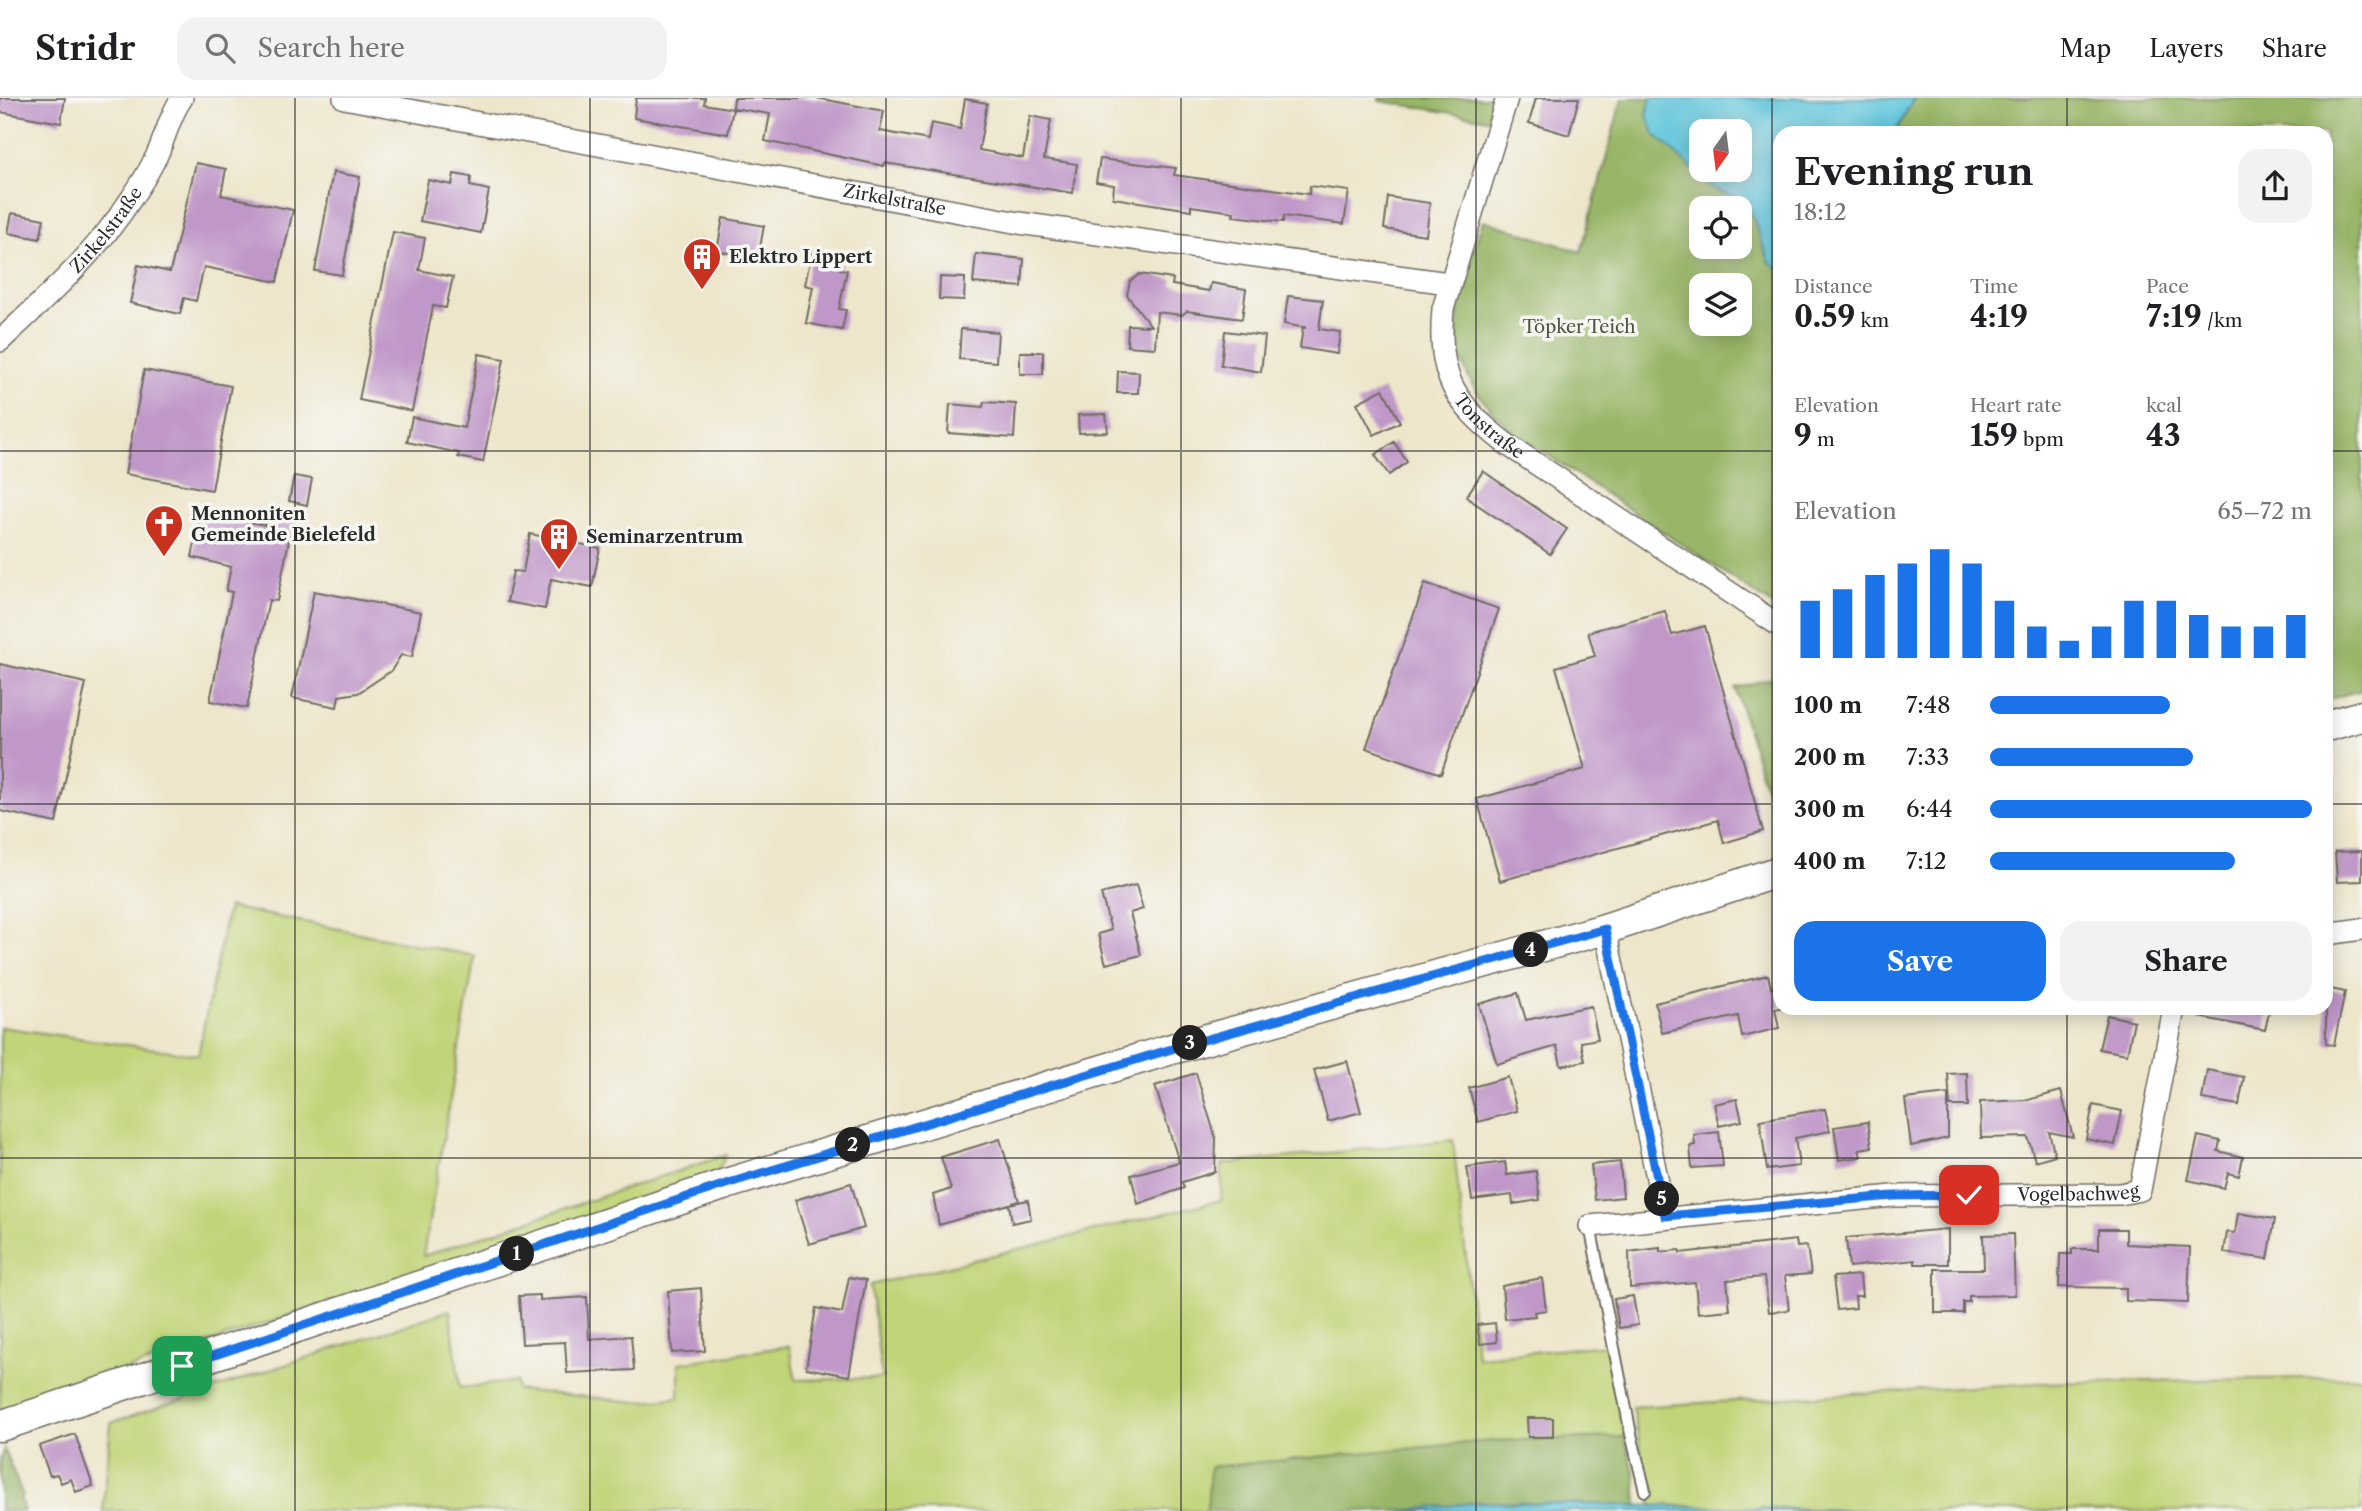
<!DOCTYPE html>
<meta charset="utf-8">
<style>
body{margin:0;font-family:"Libre Caslon Text",serif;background:#f2f2f2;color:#202124;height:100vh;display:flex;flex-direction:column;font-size:26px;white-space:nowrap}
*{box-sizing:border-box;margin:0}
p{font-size:23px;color:#757577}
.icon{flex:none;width:38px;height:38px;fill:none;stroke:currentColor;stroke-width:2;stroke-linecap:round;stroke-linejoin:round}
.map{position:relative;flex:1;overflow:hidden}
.details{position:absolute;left:1773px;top:28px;width:560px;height:889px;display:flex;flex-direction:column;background:#fff;border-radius:21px;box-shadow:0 4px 18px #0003}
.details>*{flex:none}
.needle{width:46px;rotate:194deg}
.tools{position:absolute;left:1689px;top:21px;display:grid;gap:14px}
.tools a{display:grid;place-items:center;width:63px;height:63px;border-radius:14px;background:#fff;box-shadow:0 4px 18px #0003;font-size:35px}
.pin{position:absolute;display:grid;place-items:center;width:60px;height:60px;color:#fff;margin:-30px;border-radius:14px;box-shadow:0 4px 10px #0006}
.km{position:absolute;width:35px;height:35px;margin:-18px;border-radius:50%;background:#222;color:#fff;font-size:19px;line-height:35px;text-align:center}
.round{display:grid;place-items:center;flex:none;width:74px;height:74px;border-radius:21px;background:#f2f2f2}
.head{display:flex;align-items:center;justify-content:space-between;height:119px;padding:0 21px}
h1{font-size:38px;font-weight:700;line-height:52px}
.stats{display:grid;grid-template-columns:repeat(3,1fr);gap:10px;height:119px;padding:7px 21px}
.stats div{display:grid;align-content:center}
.stats b{font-size:30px;font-weight:700}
.stats small{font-size:19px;font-weight:400}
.stats p{font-size:19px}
.chart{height:196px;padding:14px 21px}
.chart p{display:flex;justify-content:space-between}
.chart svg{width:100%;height:126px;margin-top:7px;stroke:#1a73e8;stroke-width:6}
.primary-button{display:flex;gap:14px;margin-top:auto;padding:14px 21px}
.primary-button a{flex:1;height:80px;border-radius:21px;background:#1a73e8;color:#fff;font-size:28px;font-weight:700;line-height:80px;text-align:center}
.primary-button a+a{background:#f2f2f2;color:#202124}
ul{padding:0 21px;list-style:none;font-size:23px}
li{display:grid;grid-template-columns:112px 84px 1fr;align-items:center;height:52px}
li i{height:18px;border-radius:9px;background:#1a73e8}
header{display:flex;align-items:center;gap:42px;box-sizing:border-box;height:98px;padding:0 35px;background:#fff;border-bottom:2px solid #e0e0e0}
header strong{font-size:33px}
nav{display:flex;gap:38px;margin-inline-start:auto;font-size:24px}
.search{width:490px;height:63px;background:#f2f2f2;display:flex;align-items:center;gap:18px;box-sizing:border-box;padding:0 24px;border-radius:21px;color:#757577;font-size:26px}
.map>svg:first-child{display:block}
.green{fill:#c1d477;stroke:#768051;stroke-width:2}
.forest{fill:#98b668;stroke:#62704a;stroke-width:2;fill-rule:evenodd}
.water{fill:#5fc5dc;stroke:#457884;stroke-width:2;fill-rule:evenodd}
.building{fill:#bf97c8}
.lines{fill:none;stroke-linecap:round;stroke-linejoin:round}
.service-casing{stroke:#6f6c63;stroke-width:14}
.minor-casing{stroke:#6f6c63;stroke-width:24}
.secondary-casing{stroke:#6f6c63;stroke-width:33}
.service{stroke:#fff;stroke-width:10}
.minor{stroke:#fff;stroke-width:21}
.secondary{stroke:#fff;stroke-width:30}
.route-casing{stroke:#fff;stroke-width:14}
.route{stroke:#1a73e8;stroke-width:9}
.grid{fill:none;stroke:#2b2b2b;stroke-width:2;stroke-opacity:0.55}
.labels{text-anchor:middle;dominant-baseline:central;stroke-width:7;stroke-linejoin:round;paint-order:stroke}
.street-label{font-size:18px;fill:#2b2b2b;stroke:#f6f6f2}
.poi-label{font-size:18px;font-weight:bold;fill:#2b2b2b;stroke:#f6f6f2;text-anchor:start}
.park-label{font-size:18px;fill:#50553e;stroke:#f6f6f2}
</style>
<header>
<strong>Stridr</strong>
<div class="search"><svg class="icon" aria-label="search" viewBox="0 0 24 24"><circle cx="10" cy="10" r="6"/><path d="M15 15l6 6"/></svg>Search here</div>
<nav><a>Map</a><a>Layers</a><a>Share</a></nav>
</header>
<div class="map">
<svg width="2362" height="1413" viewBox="0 0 2362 1413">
<rect width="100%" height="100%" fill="#f6f6f2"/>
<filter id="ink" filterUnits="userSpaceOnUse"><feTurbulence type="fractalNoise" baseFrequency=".0143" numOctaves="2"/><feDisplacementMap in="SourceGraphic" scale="14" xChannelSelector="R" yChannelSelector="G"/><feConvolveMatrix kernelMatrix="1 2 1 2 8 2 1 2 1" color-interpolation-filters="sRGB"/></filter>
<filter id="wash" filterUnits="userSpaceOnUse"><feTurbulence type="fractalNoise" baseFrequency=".00686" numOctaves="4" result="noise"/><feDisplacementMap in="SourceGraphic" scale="28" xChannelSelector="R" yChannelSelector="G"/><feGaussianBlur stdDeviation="1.57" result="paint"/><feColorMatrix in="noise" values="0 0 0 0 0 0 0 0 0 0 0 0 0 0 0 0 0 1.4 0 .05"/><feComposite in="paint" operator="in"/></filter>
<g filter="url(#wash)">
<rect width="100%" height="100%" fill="#eee6cb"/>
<path class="green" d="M228,809l247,49 -52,300 303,-101 -9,18 -717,239v-385l198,28z
M1453,1042l24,217 129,-12 19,92 -135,4 -279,26 -4,44h-1104l8,-88 339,-113 10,78 56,-7 1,9 121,12 41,-5v-34l110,-17 7,34 86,-2 -12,-93 351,-85 1,-36z
M2362,1279v134h-475l-235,-6 -20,-98 406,-24z"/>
<path class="forest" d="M1379,0h114l-5,21 -109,-18z
M1622,0h29l-4,17 69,75 23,8 12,14 18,49 11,9v340l-264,-176c-81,-70 -64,-122 -33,-214l98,32zM1701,110h39v39h-39zM1701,187h39v39h-39z
M1914,0h448v592l-36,10v-567h-431z
M1780,578v153l-2,1 -43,-142z
M1625,1339l10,38 2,30 -154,-3 -84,9h-192l3,-44 280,-26z
M4,1351l19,47 -3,3 4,12h-24v-52z"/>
<path class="water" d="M1651,0h263l-19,35h-115v137l-11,-9 -18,-49 -12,-14 -23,-8 -62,-56 -7,-19zM1701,33h39v39h-39z
M1483,1404l404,9h-488z"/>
<g id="blocks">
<path class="building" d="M0,0h65l-4,25 -61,-11z
M636,0h69l-1,6 29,5 -5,25 -94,-16z
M734,0h83l67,13 -4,20 48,9 3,-17 29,6 5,-30 22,4 -8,47 44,8 7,-42 21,4 -7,39 33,5 -4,29 -188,-30 -1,3 -119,-25 5,-27 -37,-6z
M1536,0h43l-10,37 -40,-12z
M1100,61l76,9 -2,7 135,19 1,-8 39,5 -5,33 -60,-8 -1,6 -50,-6 1,-4 -43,-6v4l-78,-12 1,-13 -18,-3z
M196,65l30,6 -5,26 72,15 -16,72 -73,-15 -8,34 -12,-3 -4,16 -50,-11 8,-38 32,7z
M333,74l27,5 -18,98 -27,-4z
M454,76l17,3 -1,9 19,4 -8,43 -61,-12 8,-41 24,5z
M1388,99l42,6 -4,32 -42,-6z
M12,115l32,6 -4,20 -32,-6z
M723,120l41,8 -6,32 -41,-7z
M393,134l32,6 -6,32 34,7 -7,31 -13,-2 -21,105 -53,-11z
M812,152l30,6 -2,13 7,1 -8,39 7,1 -4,20 -36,-7 7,-36 -8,-2z
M976,156l48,5 -2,28 -49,-4z
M1140,176l33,5 -1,6 37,6 2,-8 35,6 -4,30 -55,-8 -5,4 -25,-3 -2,36 -28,-2 1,-21 23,1 -24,-31 3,-14z
M940,179l25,1 -1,22 -25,-1z
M1288,198l35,4 -4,29 21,3 -3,22 -37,-6 3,-21 3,1 -22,-4z
M961,231l37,3 -2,30 -37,-3z
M1225,233l40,5 -4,36 -40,-7z
M1020,254h23v22h-23z
M479,256l25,5 -21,103 -25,-5 1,-4 -52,-11 5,-25 52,11z
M144,272l87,16 -19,104 -87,-16z
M1118,273l21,1 -1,21h-21z
M1383,291l17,33 -26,13 -17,-32z
M984,304l32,2 -2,34 -66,-5 2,-29 33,3z
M1106,316l2,18 -29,1 -1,-18z
M1394,344l13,20 -18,13 -14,-20z
M1483,373l84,58 -17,25 -84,-57z
M294,378l18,3 -5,26 -18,-4z
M201,415l64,12 2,-10 26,5 -16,81 -8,-1 -22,108 -37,-7 22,-109 -6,-1 5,-24 -39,-10z
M530,436l70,14 -8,39 -41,-8 -6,30 -38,-7 6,-31 10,1z
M1425,485l74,26 -58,165 -75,-26z
M314,493l107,21 -9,45 -11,-2 -10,16 -33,22 -19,3 -2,11 -45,-9z
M1665,513l7,24 33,-9 58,205 -39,12 -6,-23 -218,61 -23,-82 108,-30 -29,-102 39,-11 -7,-24z
M0,566l86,19 -30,140 -56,-12z
M2362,753v30l-25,1 -2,-30z
M1136,787l7,24 -13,4 11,42 -35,9 -8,-30 13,-4 -10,-36z
M1768,877l3,13 9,-2v22l-5,1 4,19 -37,9 -4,-21 -76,17 -7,-30z
M2326,890l19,4 -11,53 -8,-1z
M1518,895l8,27 65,-14 7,33 -17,3 4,19 -24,5 -4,-20 -60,18 -18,-60z
M2200,910h70l-5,22 -66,-13z
M2107,917l27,6 -7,33 -28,-5z
M1347,963l14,51 -33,9 -14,-51z
M2207,972l37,7 -5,28 -37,-6z
M1196,975l20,66 -1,33 -33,10 2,6 -46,16 -7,-29 48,-13 -24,-76z
M1967,975l1,33h-18l-2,-32z
M1508,979l9,34 -39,11 -9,-34z
M2061,993l12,46 -24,-5 6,23 -20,6 -7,-24 -47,1 -1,-36 48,-2z
M1948,996v44l-37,8 -6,-47z
M1737,1001l5,22 -23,5 -5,-22z
M2093,1007l29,6 -7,34 -29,-6z
M1825,1011l5,22 -35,7 4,28 -32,4 -7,-50z
M1868,1024l4,25 -13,2 2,8 -22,3 -5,-33z
M1719,1034l4,34 -31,2 -2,-22 5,-1 -1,-10z
M2198,1038l22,5 -2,10 25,6 -4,19 -11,-3 -4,15 -36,-8z
M1000,1041l19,62 -80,24 -6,-30 18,-6 -10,-32z
M1505,1064l2,13 29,-4 4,29 -27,4 -1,-9 -40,5 -5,-33z
M1620,1064l3,35 -28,3 -4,-35z
M851,1085l13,45 -55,16 -14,-44z
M1028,1102l3,19 -19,4 -3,-19z
M2238,1115l37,6 -7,40 -44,-6 3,-21 8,1z
M1948,1131v35h-33v-4l-66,7 -3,-29z
M2099,1131h27v15l64,3 -2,56 -62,-2v-13l-67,-1 1,-33h12v-5h27z
M2013,1136l2,61 -46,1v6h-6v11h-28v-44h49l-1,-34z
M1796,1142l1,7 10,-1 4,28 -26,2 4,34 -20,2 -5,-35 -37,3 3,30 -32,3 -3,-31 -65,6 -1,-36 31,-4v4l20,-2v3z
M1860,1177l2,21h-7l1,12 -19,2 -4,-33z
M849,1179l17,3 -17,96 -43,-8 10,-60 26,5z
M1542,1180l4,32 -12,2 1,4 -30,3 -3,-33z
M701,1190l4,63 -33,2 -4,-62z
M540,1197v5l47,-3 2,42 42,-3 3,34 -67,3 -2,-31 -43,2 -3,-48z
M1633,1198l5,29 -19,3 -5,-29z
M1495,1225l2,19 -17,2 -3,-19z
M1527,1320h26v19h-25z
M75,1336l18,52 -17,6 -5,-13 -10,4 -4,-9 -7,2 -11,-30z"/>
</g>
</g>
<g filter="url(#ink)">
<use href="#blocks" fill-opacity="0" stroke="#6f6c63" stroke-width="2"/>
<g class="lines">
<defs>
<path id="service" d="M1590,1128l41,208 14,57"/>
<g id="minor">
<path id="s1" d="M344,0l675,125 429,60"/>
<path id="s2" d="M1507,0l-64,211c-6,67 11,94 62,134l275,183"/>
<path id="s3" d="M0,243c47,-44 96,-88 131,-142 9,-13 18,-28 25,-42 10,-20 13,-41 26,-59"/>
<path d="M1605,831l60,287"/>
<path d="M2326,836l36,-5"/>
<path id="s4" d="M1590,1128l303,-30 227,-2 20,-4 34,-182"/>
</g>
<path id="secondary" d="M2326,628l36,-10
M0,1328l729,-243 446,-135 430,-119 175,-58"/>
</defs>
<use href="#service" class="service-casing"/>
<use href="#minor" class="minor-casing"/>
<use href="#secondary" class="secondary-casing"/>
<use href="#service" class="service"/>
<use href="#minor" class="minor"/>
<use href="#secondary" class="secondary"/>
</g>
</g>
<g class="lines" filter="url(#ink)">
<defs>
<path id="route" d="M182,1268l547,-183 446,-135 430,-119 60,287 228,-20 76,-1"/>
</defs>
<use href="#route" class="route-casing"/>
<use href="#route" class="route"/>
</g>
<path class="grid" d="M295,0v1413M590,0v1413M886,0v1413M1181,0v1413M1476,0v1413M1772,0v1413M2067,0v35M0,353h1780M2326,353h36M0,706h1780M2326,706h36M2067,910v503M0,1060h2362"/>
<defs>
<symbol id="building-pin" viewBox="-11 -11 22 30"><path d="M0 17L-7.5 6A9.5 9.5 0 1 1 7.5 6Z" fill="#c8321e" stroke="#f6f6f2"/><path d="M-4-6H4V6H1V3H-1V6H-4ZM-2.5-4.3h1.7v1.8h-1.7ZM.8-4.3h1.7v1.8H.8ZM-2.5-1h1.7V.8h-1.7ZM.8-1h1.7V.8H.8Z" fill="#fff"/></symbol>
<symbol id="church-pin" viewBox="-11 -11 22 30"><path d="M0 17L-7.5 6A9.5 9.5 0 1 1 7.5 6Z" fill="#c8321e" stroke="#f6f6f2"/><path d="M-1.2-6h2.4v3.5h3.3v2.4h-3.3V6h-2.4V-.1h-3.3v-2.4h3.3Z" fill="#fff"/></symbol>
</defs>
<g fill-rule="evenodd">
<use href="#building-pin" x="680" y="137" width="44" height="60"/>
<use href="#church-pin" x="142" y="404" width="44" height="60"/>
<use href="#building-pin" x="537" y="417" width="44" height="60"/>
</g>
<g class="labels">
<g class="street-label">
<text stroke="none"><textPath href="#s1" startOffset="560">Zirkelstraße</textPath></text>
<text stroke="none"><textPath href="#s3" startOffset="154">Zirkelstraße</textPath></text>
<text stroke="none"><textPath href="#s2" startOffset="354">Tonstraße</textPath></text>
<text stroke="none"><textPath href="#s4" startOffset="490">Vogelbachweg</textPath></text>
</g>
<g class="poi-label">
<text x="729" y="159">Elektro Lippert</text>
<text x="191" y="416">Mennoniten<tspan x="191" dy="21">Gemeinde Bielefeld</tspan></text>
<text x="586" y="439">Seminarzentrum</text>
</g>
<g class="park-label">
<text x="1579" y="229">Töpker Teich</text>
</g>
</g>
</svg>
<div class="tools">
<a><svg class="needle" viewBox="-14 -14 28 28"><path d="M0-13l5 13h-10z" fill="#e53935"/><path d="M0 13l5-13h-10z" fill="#757577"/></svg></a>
<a><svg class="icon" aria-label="locate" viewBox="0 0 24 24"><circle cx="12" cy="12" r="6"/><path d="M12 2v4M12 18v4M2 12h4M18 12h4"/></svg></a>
<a><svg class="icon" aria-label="layers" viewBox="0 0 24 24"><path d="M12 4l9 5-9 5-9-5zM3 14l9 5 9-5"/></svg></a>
</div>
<div class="pin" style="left:182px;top:1268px;background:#1e9e55"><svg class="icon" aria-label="arrive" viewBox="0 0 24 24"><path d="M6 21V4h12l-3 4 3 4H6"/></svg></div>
<div class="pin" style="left:1969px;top:1097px;background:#d93025"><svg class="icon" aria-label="check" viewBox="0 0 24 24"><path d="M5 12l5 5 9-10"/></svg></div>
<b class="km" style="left:517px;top:1156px">1</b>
<b class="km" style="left:853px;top:1047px">2</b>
<b class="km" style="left:1190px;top:945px">3</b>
<b class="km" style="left:1531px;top:852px">4</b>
<b class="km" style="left:1662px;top:1101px">5</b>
<section class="details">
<div class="head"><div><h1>Evening run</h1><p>18:12</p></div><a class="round"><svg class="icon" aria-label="share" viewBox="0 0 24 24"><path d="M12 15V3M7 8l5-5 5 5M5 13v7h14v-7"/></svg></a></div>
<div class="stats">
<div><p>Distance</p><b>0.59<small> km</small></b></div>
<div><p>Time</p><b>4:19</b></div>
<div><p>Pace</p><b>7:19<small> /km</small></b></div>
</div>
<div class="stats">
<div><p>Elevation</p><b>9<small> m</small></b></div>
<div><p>Heart rate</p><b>159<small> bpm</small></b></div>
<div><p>kcal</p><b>43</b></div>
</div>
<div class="chart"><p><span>Elevation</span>65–72 m</p>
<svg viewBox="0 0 160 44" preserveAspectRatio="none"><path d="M5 44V24M15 44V20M25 44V15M35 44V11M45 44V6M55 44V11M65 44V24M75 44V33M85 44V38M95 44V33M105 44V24M115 44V24M125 44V29M135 44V33M145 44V33M155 44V29"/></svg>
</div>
<ul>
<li><b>100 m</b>7:48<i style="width:56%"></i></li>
<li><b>200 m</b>7:33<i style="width:63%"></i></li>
<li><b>300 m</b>6:44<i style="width:100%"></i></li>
<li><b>400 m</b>7:12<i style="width:76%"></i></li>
</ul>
<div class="primary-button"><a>Save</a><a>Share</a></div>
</section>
</div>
